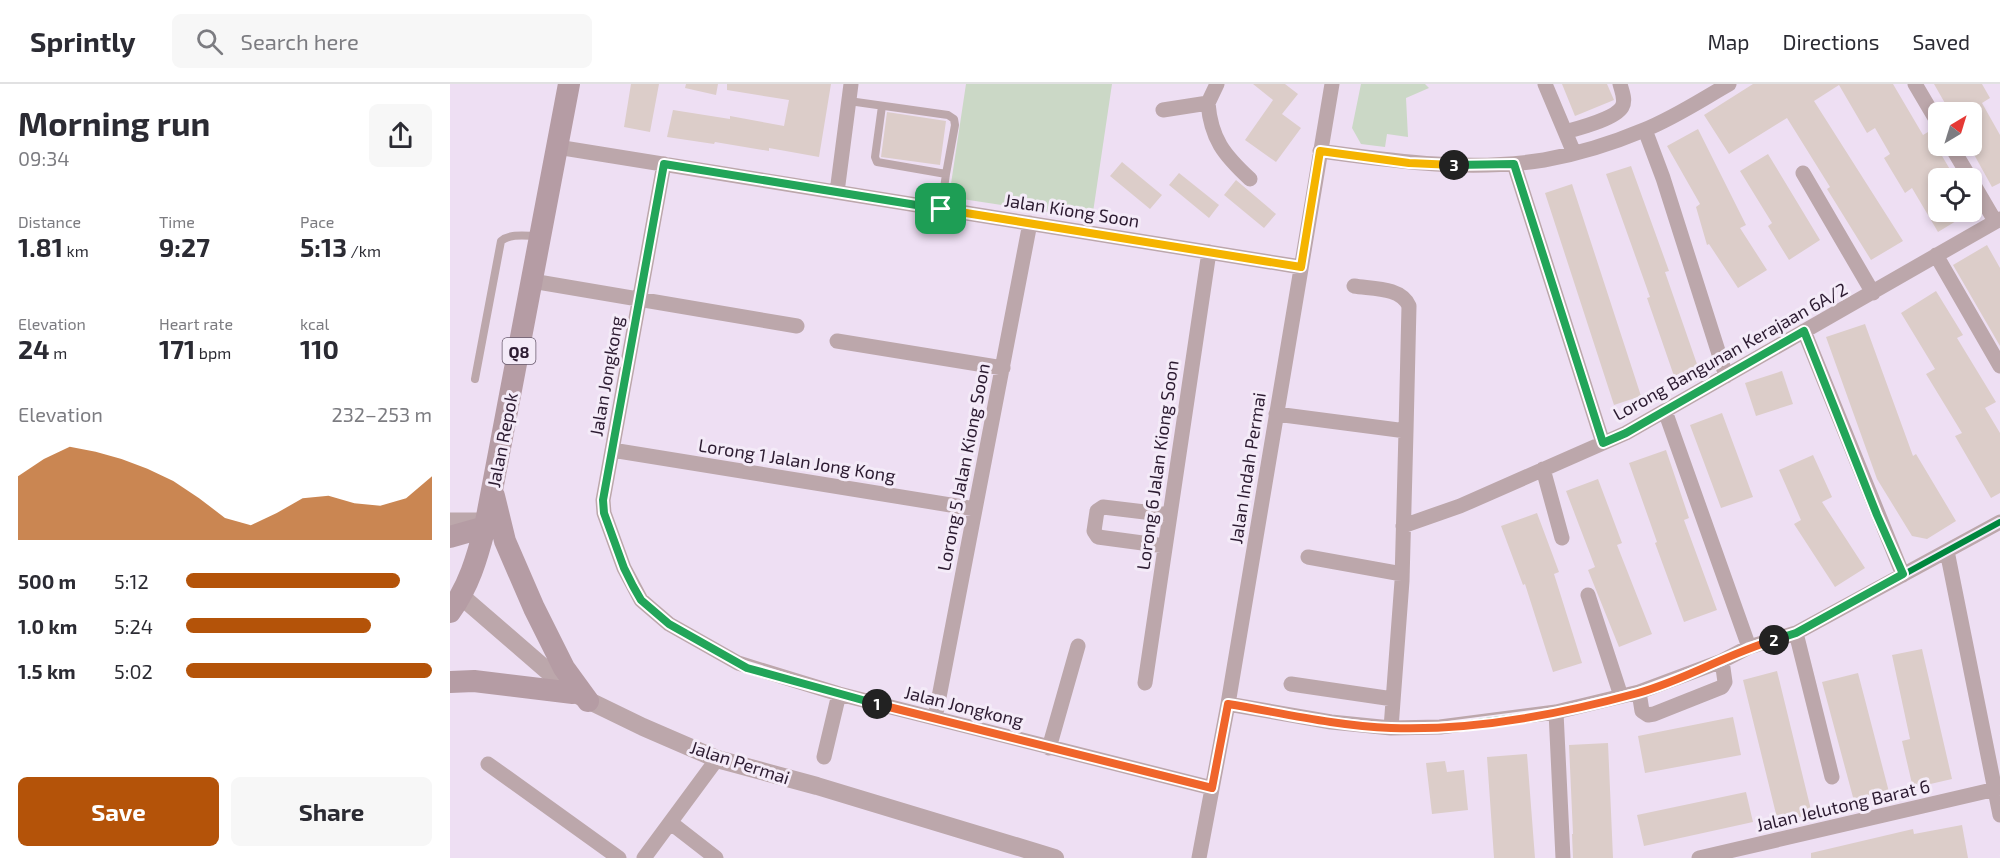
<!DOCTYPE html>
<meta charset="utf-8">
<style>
body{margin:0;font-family:"Exo 2",sans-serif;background:#f7f7f7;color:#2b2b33;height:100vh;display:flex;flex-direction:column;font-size:22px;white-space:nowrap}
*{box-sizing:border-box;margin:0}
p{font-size:20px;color:#7c7c81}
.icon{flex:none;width:33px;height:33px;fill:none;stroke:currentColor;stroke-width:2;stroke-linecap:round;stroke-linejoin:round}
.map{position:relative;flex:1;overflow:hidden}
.sheet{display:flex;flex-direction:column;background:#fff;width:450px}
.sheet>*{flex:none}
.needle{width:39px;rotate:38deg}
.buttons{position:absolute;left:1478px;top:18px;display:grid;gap:12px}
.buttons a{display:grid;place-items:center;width:54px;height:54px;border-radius:9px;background:#fff;box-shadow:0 3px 9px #0003;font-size:30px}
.pin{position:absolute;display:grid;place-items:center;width:51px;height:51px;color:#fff;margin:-26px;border-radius:12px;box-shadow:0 3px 9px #0006}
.km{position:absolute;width:30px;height:30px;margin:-15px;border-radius:50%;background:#222;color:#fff;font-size:16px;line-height:30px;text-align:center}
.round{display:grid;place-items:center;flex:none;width:63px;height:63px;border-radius:9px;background:#f7f7f7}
.summary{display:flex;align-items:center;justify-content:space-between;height:102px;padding:0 18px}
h1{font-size:33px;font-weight:700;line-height:45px}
.stats{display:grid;grid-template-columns:repeat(3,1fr);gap:9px;height:102px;padding:6px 18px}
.stats div{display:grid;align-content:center}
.stats b{font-size:26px;font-weight:700}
.stats small{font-size:16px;font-weight:400}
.stats p{font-size:16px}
.chart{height:168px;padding:12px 18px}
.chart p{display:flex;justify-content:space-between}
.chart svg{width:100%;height:108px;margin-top:6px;fill:#b45309;opacity:.7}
.button{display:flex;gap:12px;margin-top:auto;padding:12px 18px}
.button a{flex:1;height:69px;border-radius:9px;background:#b45309;color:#fff;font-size:24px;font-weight:700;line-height:69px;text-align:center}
.button a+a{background:#f7f7f7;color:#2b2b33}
ul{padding:0 18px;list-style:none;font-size:20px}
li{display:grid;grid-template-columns:96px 72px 1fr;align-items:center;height:45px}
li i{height:15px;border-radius:8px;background:#b45309}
header{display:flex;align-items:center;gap:36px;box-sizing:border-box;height:84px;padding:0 30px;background:#fff;border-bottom:2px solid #e1e1e2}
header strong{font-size:28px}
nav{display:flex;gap:33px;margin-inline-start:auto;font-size:21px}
.search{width:420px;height:54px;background:#f7f7f7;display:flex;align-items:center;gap:15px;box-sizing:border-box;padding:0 21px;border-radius:9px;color:#7c7c81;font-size:22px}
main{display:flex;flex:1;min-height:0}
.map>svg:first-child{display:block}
.green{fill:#cbd8c6}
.building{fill:#dccdc9}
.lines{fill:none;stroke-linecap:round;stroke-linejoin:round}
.service{stroke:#bca7ab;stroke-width:8}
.minor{stroke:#bca7ab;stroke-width:15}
.tertiary{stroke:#bca7ab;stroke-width:18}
.primary{stroke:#b59ca4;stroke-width:22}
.cycleway-casing{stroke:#f4ebf8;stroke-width:10}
.cycleway{stroke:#00873e;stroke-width:6}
.split-1-casing{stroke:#fff;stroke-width:12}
.split-2-casing{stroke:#fff;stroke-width:12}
.split-3-casing{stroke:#fff;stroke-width:12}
.split-4-casing{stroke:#fff;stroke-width:12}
.split-1{stroke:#22a559;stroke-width:8}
.split-2{stroke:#f0652b;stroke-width:8}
.split-3{stroke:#22a559;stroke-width:8}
.split-4{stroke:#f5b400;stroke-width:8}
.labels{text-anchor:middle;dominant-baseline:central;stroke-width:6;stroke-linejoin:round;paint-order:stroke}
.shield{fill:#f4ebf8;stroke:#68596d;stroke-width:1.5}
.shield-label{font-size:16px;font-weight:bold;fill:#2c1b31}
.street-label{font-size:18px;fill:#2c1b31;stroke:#f4ebf8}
</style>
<header>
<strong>Sprintly</strong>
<div class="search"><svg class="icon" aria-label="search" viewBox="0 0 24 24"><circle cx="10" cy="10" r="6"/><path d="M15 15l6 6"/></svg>Search here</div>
<nav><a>Map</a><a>Directions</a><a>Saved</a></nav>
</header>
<main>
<section class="sheet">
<div class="summary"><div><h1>Morning run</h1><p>09:34</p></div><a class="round"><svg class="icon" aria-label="share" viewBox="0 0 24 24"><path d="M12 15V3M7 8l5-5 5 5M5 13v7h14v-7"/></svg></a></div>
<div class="stats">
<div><p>Distance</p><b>1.81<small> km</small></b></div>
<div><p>Time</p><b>9:27</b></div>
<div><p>Pace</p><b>5:13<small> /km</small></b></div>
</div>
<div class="stats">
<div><p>Elevation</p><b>24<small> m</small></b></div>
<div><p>Heart rate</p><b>171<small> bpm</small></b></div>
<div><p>kcal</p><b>110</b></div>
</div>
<div class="chart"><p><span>Elevation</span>232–253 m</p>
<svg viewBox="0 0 160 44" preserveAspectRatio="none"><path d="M0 44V18L10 11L20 6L30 8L40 11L50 15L60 20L70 27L80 35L90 38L100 33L110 27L120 26L130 29L140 30L150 27L160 18V44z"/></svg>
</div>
<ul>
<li><b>500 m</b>5:12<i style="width:87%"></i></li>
<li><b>1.0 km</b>5:24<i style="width:75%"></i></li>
<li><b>1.5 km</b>5:02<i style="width:100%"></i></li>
</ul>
<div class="button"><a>Save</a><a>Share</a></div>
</section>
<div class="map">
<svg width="1550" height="774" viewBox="0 0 1550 774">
<rect width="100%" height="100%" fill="#eedff3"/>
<path class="green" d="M516,0h146l-20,135 -143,-22z
M911,0h64l4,4 -23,10 2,39 -21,-3 -2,13 -24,-3 -9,-16z"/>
<path class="building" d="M181,0h28l-9,48 -26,-5z
M236,0h32l-2,11 -31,-7z
M277,0h104l-12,73 -50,-9v3l-54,-9 -1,2 -47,-7 6,-27 57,9v-3l54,10 5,-26 -62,-10z
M803,0h32l13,10 -16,20 19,14 -25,34 -31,-22 28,-40z
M1112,0h45l7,16 -39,16z
M1303,0h140l30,51 5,-3 27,46h-17v34h33l-33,20 -26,-44 -7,5 -21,-35 6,-4 -15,-26 -8,5 -28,-48 -25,16 89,140 -32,19 -44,-71 3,-2 -43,-69 -58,36 -25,-39z
M1484,0h48l8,14 -8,5 18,32v48l-8,4 -21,-38v-37h-21z
M437,28l59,9 -6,44 -59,-8z
M1248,45l48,96 -6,3 27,42 -29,18 -29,-44 -2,1 -11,-38 4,-3 -33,-58z
M1318,70l52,86 -31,20 -21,-34 4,-3 -32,-52z
M672,78l40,33 -12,14 -40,-33z
M1181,82l38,105 -4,1 33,95 -24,9 -27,-78 3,-1 -44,-123z
M729,89l40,32 -10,13 -40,-33z
M786,96l40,34 -12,14 -40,-33z
M1122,100l69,212 -27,9 -69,-212z
M1537,161l13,23v78l-47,-81z
M1486,207l27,44 -6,3 39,64 -11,6 15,25v60l-9,5 -36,-62 7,-3 -36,-59 9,-5 -34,-56z
M1415,240l48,132 3,-2 40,67 -29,18 -15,-3 -35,-57 -51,-142z
M1332,287l11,33 -37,12 -11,-33z
M1272,329l31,84 -32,11 -31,-83z
M1216,366l23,68 -5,2 33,90 -33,12 -29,-79 2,-1 -28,-79z
M1363,371l19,42 -10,5 43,66 -30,19 -41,-63 7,-4 -22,-50z
M1148,395l24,64 -5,2 35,89 -33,13 -31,-77 7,-3 -29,-76z
M1087,429l22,59 -5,2 28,89 -29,9 -28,-88 -2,1 -22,-59z
M1472,565l30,130 -39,9 -11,-47 8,-2 -18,-84z
M1327,587l35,143 -34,8 -35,-142z
M1408,589l31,119 -35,9 -32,-119z
M1283,633l8,38 -96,18 -7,-37z
M1158,659l5,115h-40l-1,-24h1l-4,-89z
M1077,670l8,104h-41l-7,-101z
M995,677l2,11 17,-2 4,40 -36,4 -6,-51z
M1296,708l7,30 -109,24 -7,-31z
M1512,741l6,33h-157v-5l102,-24 1,5z"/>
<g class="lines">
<path class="service" d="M399,17l99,14 6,4 1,6 -9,49 -69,-12 -2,-5 7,-51
M491,125l5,-35
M25,295l26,-138c10,-8 25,-5 38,-5"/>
<path class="minor" d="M1095,0l29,69
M1465,0l23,39
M758,19c3,36 16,52 42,76
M713,26l45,-7 9,-19
M1195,46l18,48 63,198
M1115,48c14,-4 50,-13 57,-25 4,-7 0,-15 -2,-23
M1501,62l19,32
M107,63l744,120
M870,67c74,10 149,21 224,9 34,-6 69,-17 100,-30 30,-12 57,-30 85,-46
M214,80l-61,336 1,13 20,55 17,32 28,24 69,39 101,31 373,94
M1064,80l89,279
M1353,89l70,120
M1521,96l24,41
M387,108l14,-108
M1486,171l64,111
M82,197l265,45
M1354,247l99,244
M387,257l166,27
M1215,327l84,236
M826,330l130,17 3,-125c-8,-19 -37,-17 -55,-20
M162,366l363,59
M1093,385l19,69
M0,436h36
M953,442l57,-20 166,-73 374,-214
M715,462l-67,-9 -4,-6 3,-20 6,-4 67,8
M1497,467l53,264
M858,473l94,17
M1138,511l33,101
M1346,549l36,144
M695,599l64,-431
M841,600l102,15
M1189,608l3,19 6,4 6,-1 68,-27 3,-5 -3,-21
M778,620l103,18 60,6 49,-1 116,-15 83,-20 83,-31 27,-14 47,-14 204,-111
M1106,628l7,146
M485,634l95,-495
M941,644l11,-147 4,-150
M599,664l29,-102
M374,673l15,-63
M38,680l131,94
M221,739l45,35
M194,774l73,-99
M749,774l29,-154 104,-620
M1249,774l297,-69"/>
<path class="tertiary" d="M11,512l112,97 70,34 74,32 100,27 238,72"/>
<path class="primary" d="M44,412l11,45 29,67 30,60 24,33
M0,453l35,-10
M0,528c19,-26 27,-54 35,-85l84,-443
M0,598l24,-1 99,12"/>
<defs>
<path id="cycleway" d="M214,80l-61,336 1,13 20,55 17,32 28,24 69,39 101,31 373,94
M778,620l103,18 60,6 49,-1 116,-15 83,-20 83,-31 27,-14 47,-14 204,-111"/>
</defs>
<use href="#cycleway" class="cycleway-casing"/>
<use href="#cycleway" class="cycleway"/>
</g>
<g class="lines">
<defs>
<path id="split-1" d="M427,620l-130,-36 -78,-44 -28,-24 -8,-14 -9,-18 -20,-55 -1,-13 61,-336 277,45"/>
<path id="split-2" d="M427,620l335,84 16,-84c54,9 108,22 163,24 79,3 170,-14 247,-35 47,-13 89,-39 136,-53"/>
<path id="split-3" d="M1004,81l60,-1 89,279 23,-10 178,-102 73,184 26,59 -107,59 -22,7"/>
<path id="split-4" d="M491,125l360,58 19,-116 89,12 45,2"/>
</defs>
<use href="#split-1" class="split-1-casing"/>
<use href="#split-2" class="split-2-casing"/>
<use href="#split-3" class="split-3-casing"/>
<use href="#split-4" class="split-4-casing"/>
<use href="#split-1" class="split-1"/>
<use href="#split-2" class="split-2"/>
<use href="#split-3" class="split-3"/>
<use href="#split-4" class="split-4"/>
</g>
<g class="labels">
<rect class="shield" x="52.5" y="254" width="33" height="26" rx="4.5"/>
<g class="shield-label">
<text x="69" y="267">Q8</text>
</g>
<g class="street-label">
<text transform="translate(622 126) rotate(9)">Jalan Kiong Soon</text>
<text transform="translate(1280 267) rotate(-29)">Lorong Bangunan Kerajaan 6A/2</text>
<text transform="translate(156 292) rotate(-80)">Jalan Jongkong</text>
<text transform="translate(52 356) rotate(-79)">Jalan Repok</text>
<text transform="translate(347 376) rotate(9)">Lorong 1 Jalan Jong Kong</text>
<text transform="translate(707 381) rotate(-82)">Lorong 6 Jalan Kiong Soon</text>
<text transform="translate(513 383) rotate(-79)">Lorong 5 Jalan Kiong Soon</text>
<text transform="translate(797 384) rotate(-81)">Jalan Indah Permai</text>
<text transform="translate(514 622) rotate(14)">Jalan Jongkong</text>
<text transform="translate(290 678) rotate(18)">Jalan Permai</text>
<text transform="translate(1393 721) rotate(-13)">Jalan Jelutong Barat 6</text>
</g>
</g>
</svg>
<div class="buttons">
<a><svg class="needle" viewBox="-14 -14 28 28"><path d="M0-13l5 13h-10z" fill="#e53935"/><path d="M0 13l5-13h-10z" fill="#7c7c81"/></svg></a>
<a><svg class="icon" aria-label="locate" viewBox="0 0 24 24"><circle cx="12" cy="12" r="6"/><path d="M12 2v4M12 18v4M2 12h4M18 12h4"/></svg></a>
</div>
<div class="pin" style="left:491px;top:125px;background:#1e9e55"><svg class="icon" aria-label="arrive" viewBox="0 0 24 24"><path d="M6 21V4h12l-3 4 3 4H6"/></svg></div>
<b class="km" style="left:427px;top:620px">1</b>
<b class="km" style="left:1324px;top:556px">2</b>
<b class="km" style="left:1004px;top:81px">3</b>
</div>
</main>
